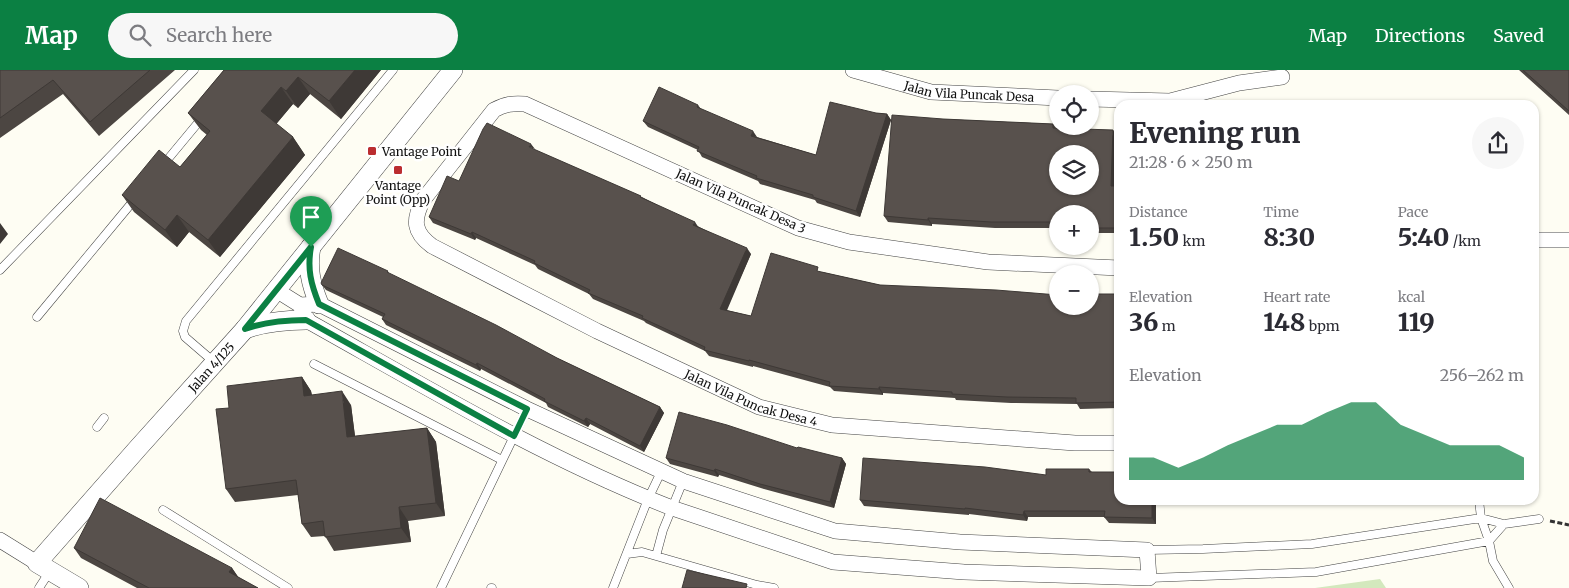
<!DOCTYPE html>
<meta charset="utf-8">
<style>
body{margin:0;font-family:Merriweather,serif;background:#f7f7f7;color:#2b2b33;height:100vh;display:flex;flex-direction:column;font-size:19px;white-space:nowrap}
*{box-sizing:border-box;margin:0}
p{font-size:16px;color:#7c7c81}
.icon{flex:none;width:28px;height:28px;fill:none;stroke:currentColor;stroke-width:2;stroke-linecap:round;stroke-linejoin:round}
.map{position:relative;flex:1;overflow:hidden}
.drawer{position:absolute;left:1114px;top:30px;width:425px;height:405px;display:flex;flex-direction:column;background:#fff;border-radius:15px;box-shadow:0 1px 4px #0004}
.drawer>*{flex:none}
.tools{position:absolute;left:1049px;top:15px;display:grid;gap:10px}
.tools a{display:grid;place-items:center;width:50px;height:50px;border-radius:50%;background:#fff;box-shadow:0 1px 4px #0004;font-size:25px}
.pin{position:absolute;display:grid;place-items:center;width:42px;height:42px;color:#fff;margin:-51px -21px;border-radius:50% 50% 50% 0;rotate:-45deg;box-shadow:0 0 5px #0007}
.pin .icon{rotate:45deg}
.round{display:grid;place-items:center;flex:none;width:52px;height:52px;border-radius:26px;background:#f7f7f7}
.headline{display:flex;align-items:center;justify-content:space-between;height:85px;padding:0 15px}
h1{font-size:28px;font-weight:800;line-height:38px}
.metrics{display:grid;grid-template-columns:repeat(3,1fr);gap:8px;height:85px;padding:5px 15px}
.metrics div{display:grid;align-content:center}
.metrics b{font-size:25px;font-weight:800}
.metrics small{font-size:14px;font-weight:400}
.metrics p{font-size:14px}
.chart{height:140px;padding:10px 15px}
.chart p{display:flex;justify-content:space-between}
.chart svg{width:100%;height:90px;margin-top:5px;fill:#0b8043;opacity:.7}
header{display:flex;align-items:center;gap:30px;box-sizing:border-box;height:70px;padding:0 25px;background:#0b8043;color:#fff}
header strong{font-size:24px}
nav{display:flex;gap:28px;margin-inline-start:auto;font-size:18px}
.search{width:350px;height:45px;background:#f7f7f7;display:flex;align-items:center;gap:12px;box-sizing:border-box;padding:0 18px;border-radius:28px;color:#7c7c81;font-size:19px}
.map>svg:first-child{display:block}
.grass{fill:#d3e8bd}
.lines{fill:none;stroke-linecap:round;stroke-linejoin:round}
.service-casing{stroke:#434343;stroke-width:9}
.minor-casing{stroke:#434343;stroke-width:16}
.tertiary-casing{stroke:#434343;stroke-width:20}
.path{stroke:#323232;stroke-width:3;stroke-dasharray:5 2.5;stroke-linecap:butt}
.service{stroke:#fff;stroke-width:8}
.minor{stroke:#fff;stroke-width:15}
.tertiary{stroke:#fff;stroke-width:19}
.wall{fill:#4c4642}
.shaded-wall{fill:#3e3936}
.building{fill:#58514d;stroke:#3e3936;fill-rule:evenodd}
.route-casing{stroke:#fff;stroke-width:10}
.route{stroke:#0b8043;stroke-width:6}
.poi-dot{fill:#bb2d30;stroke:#fff;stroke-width:2}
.labels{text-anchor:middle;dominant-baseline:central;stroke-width:5;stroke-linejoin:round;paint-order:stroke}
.street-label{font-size:12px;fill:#101010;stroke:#fff}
.poi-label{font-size:12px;fill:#101010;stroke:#fff;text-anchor:start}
</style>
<header>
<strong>Map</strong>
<div class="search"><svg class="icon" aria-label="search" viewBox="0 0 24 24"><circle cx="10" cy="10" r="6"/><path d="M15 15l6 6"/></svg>Search here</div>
<nav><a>Map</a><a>Directions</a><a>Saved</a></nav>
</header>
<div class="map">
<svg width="1569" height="518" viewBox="0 0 1569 518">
<rect width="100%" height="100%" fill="#fefdf3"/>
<path class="grass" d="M1380,509l6,9h-71z"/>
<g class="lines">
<defs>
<path id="service" d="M163,95l39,-47
M0,200l194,-200
M37,247l98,-118
M214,292l-29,-25 -2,-6 3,-10 207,-251
M314,294l188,96
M97,357l7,-9
M1479,430l2,18 8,23 4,20 16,27
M163,440l125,78
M1147,480l56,-1 109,-5 169,-26 23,6 35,-5
M627,484l15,-2 115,33 17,3
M656,486l7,-26 20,-49
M1149,508l167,-6 173,-31 15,-17
M39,518l11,-17
M441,518l86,-179
M491,518h1
M613,518l35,-89 13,-27"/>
<g id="minor">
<path id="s1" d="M853,0l78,22 127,6"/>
<path d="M1090,29l80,2 69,-18 43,-6"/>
<path d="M1534,170h35"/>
<path id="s2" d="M1119,198l-131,-6 -139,-20 -51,-14 -273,-124c-12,-1 -20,0 -31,6l-71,90c-10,20 -10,32 9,46l165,85 162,76 73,18 243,18h44"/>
<path d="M276,220l24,15 19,-1 208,105 156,72 152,50 125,11 187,8 2,28 -185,-6 -131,-10 -161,-54c-128,-50 -246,-121 -366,-188l-6,-15"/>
<path d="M0,470l37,23"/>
</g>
<g id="tertiary">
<path d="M311,177c-4,22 0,37 8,57"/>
<path d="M245,259c20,-7 40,-9 61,-9"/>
<path id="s3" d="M79,518l-42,-25 101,-115 107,-119 208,-259"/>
</g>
</defs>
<use href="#service" class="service-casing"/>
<use href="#minor" class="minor-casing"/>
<use href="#tertiary" class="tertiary-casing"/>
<path class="path" d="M1550,451l19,4"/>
<use href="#service" class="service"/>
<use href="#minor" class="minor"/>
<use href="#tertiary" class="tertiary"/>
</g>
<path class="wall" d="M0,0h175l-76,66 -36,-42 -63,44z
M224,0h157l-40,49 -31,-25 -12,14 -5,-4 -17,20 17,13 12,18 -85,102 -31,-25 -12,15 -43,-35 -12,-17 58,-28 27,-32 -6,-5 -13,-17z
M1519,0h50v45z
M698,35l3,4 56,28 59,18 60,-42 11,1 4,6 -31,97 -43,-14 -2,-3 -55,-16 -2,-3 -56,-24 -4,-7 -50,-23 -5,-6z
M943,49l110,5 3,4 61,8 -2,51 4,5v41h-29v-19h-32v14h-63l-63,-4v2l-44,-4 -4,-6z
M535,80l107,47 109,57 -25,56 25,6 71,-44 58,13 178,21 61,-12v114l-39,1 -3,-5 -66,-1 -55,-3 -1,-2 -72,-5v2l-49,-4 -4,-4 -77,-21v1l-44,-11 -4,-5 -59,-28 -2,-2 -51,-22 -4,-5 -51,-25 -3,-4 -59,-27 -1,2 -42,-17 -4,-6 30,-36z
M388,201l1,3 168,84 103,49 4,6 -20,39 -54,-28 -2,3 -40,-20 -2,-4 -65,-34 -1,2 -94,-46 -4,-6 1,-2 -57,-27 -4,-5z
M302,307l9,14 1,4 39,10 4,32 72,-9 9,14 9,74 -37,5 3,21 -77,9 -9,-15 -14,1 -9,-13 -4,-29 -63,7 -9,-13 3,-81z
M797,378l45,10 4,6 -12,44 -70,-19 -45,-14 -1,2 -48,-13 -4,-6z
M1089,399l3,3 64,28v24l-47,-1 -5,-6h-76l-1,4 -58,-7v1l-105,-9 -4,-6z
M74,478l158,20 6,9 20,11h-121l-56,-30z"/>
<path class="shaded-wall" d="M355,0h26l-40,49 -12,-18z
M298,7l12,17 -12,14 -12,-17z
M281,17l12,17 -20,24 -12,-17z
M887,44l4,6 -31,97 -4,-6z
M1113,60l4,6 -2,51 4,5v41l-4,-5 -4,-42z
M753,61l4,6 -6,-1z
M293,67l12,18 -85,102 -12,-17z
M531,74l4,5 -6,-2z
M177,145l12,17 -12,15 -12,-17z
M928,148l4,6v2l-4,-6z
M695,152l4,6 -6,-3z
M0,153l8,11 -8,10z
M472,162l4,6 -1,2 -4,-6z
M747,178l4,6 -26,61 -5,-6z
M477,293l4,6 -1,2 -4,-6z
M302,307l9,14 3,18 -10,-13z
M879,317l4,6v2l-4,-6z
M342,321l9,14 6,46 -10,-14z
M660,337l4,6 -20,39 -4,-6z
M586,348l4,6 -2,3 -4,-6z
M427,358l9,14 9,74 -9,-13z
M842,388l4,6 -12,44 -4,-6z
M715,399l4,6 -1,2 -4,-6z
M1152,430h4v24l-4,-6z
M399,437l9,14 3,21 -10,-14z
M1024,441l4,6 -1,4 -4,-6z
M232,498l7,10 -10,-6z"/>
<path class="building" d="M0,0h150l-60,52 -37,-42 -53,38z
M224,0h131l-26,31 -31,-24 -12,14 -5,-4 -20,24 32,26 -85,103 -31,-25 -12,15 -43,-35 37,-45 21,17 30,-36 -22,-18z
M1523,0h46v41z
M659,17l39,18 -1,2 56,24 -2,5 65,19 14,-53 46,11 11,1 -31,97 -43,-14v-2l-57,-17 1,-2 -60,-25 2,-4 -56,-26z
M892,45l51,4 110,5v4l60,2 -2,56h4v42h-25v-14h-32v8h-67l-63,-4v2l-44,-4zM1058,84h32v32h-32z
M487,53l44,21 -2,3 112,49 -1,1 55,25 -2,3 54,23 -27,61 31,7 20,-63 47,14 -1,4 63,14 116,5 62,5v11h32v-12h29v108l-43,1v-5l-69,-1 -55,-3v-2l-73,-5v2l-50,-3 1,-4 -81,-22v1l-45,-11 1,-3 -63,-29 1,-2 -55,-23 2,-3 -56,-27 1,-2 -63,-29 -1,2 -42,-17 18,-41 12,5 24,-52z
M338,178l50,23 -1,1 109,53 61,33 103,49 -20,39 -54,-28 -2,3 -40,-20 1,-2 -68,-36 -1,2 -94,-46 3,-5 -63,-29 -1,-2z
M302,307l2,19 38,-5 5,46 80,-9 9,75 -37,4 2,21 -76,9 -2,-16 -21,3 -6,-44 -70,9 -10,-80 13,-1 -2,-22z
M679,342l48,13 70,23 1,-1 44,11 -12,44 -70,-18 -45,-15 -1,2 -48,-13z
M863,388l122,9 61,8v-6h43v3h30v28h33v18l-48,-1 1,-6h-81l-1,4 -58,-7v1l-105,-9z
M100,428l132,70 -3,4 29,16h-109l-75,-40z
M687,500l60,14 -1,4h-64z"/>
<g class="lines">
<defs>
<path id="route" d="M311,177c-4,22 0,37 8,57l208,105 -13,27 -208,-116c-21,0 -41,2 -61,9z"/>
</defs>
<use href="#route" class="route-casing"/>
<use href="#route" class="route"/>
</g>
<g class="poi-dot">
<rect x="367" y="76" width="10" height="10" rx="2.5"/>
<rect x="393" y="95" width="10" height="10" rx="2.5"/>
</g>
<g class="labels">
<g class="street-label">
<text stroke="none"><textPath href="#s1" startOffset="119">Jalan Vila Puncak Desa</textPath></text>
<text transform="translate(741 131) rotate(24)">Jalan Vila Puncak Desa 3</text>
<text stroke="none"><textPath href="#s3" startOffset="311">Jalan 4/125</textPath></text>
<text stroke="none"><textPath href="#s2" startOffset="1178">Jalan Vila Puncak Desa 4</textPath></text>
</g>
<g class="poi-label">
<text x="382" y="81">Vantage Point</text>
<text x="398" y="115" text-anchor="middle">Vantage<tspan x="398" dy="14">Point (Opp)</tspan></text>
</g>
</g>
</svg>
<div class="tools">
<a><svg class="icon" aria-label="locate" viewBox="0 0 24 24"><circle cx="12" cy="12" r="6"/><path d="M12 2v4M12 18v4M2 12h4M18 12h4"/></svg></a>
<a><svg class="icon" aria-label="layers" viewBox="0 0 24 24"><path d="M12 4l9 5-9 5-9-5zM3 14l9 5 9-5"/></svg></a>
<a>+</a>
<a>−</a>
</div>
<div class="pin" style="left:311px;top:177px;background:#1e9e55"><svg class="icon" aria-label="arrive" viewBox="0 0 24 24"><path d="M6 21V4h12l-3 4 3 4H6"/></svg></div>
<section class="drawer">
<div class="headline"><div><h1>Evening run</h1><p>21:28 · 6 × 250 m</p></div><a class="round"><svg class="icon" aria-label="share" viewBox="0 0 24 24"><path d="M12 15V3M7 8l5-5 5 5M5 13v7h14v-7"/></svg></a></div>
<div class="metrics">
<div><p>Distance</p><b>1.50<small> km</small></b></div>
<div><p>Time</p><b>8:30</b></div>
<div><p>Pace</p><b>5:40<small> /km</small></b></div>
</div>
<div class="metrics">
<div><p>Elevation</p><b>36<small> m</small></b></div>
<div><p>Heart rate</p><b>148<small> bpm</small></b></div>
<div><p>kcal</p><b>119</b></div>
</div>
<div class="chart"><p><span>Elevation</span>256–262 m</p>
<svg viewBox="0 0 160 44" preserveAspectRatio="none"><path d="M0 44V33L10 33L20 38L30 33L40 27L50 22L60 17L70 17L80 11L90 6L100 6L110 17L120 22L130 27L140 27L150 27L160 33V44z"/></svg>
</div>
</section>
</div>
